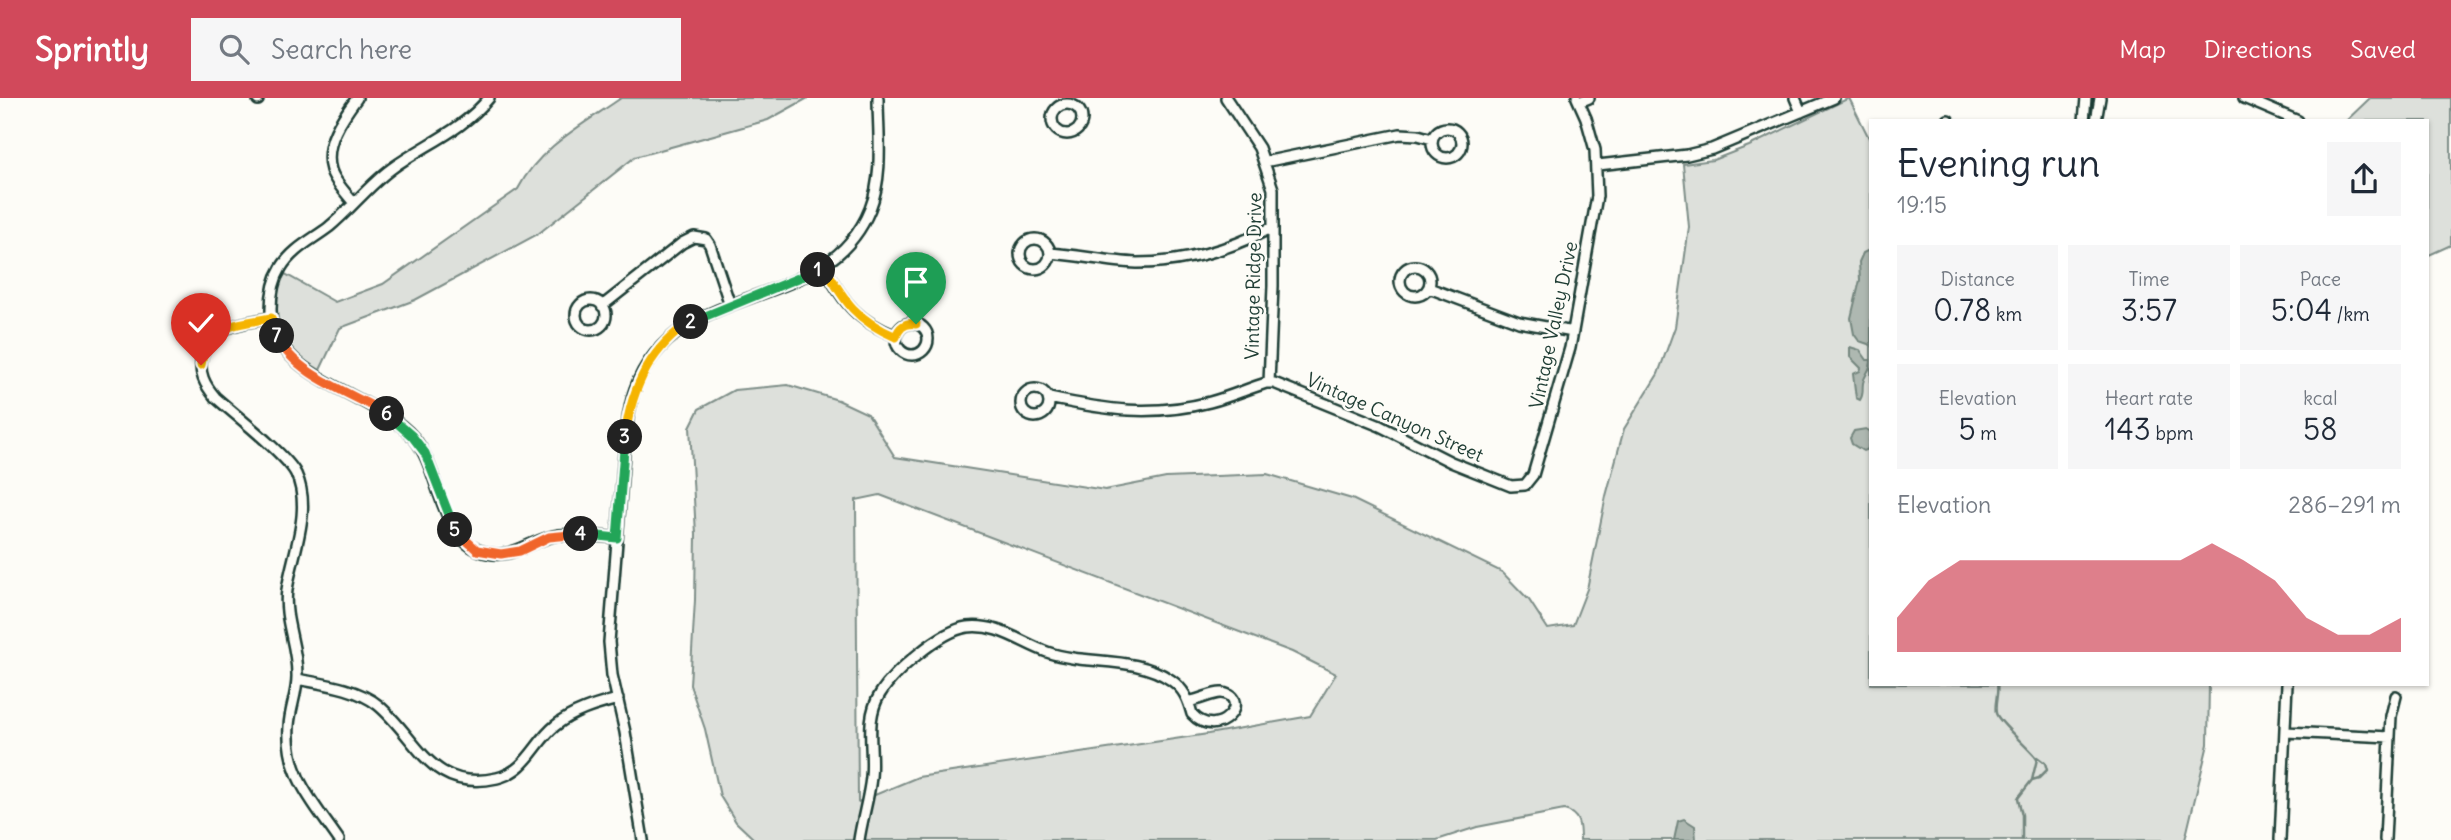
<!DOCTYPE html>
<meta charset="utf-8">
<style>
body{margin:0;font-family:Delius,sans-serif;background:#f6f6f7;color:#1f2937;height:100vh;display:flex;flex-direction:column;font-size:26px;white-space:nowrap}
*{box-sizing:border-box;margin:0}
p{font-size:23px;color:#747a83}
.icon{flex:none;width:38px;height:38px;fill:none;stroke:currentColor;stroke-width:2;stroke-linecap:round;stroke-linejoin:round}
.map{position:relative;flex:1;overflow:hidden}
.sheet{position:absolute;left:1869px;top:21px;width:560px;height:567px;display:flex;flex-direction:column;background:#fff;border-radius:0px;box-shadow:0 2px 5px #0004}
.sheet>*{flex:none}
.pin{position:absolute;display:grid;place-items:center;width:60px;height:60px;color:#fff;margin:-72px -30px;border-radius:50% 50% 50% 0;rotate:-45deg;box-shadow:0 0 7px #0007}
.pin .icon{rotate:45deg}
.km{position:absolute;width:35px;height:35px;margin:-18px;border-radius:50%;background:#222;color:#fff;font-size:19px;line-height:35px;text-align:center}
.round{display:grid;place-items:center;flex:none;width:74px;height:74px;border-radius:0px;background:#f6f6f7}
.overview{display:flex;align-items:center;justify-content:space-between;height:119px;padding:0 28px}
h1{font-size:38px;font-weight:600;line-height:52px}
.metrics{display:grid;grid-template-columns:repeat(3,1fr);gap:10px;height:119px;padding:7px 28px}
.metrics div{display:grid;align-content:center;border-radius:0px;background:#f6f6f7;text-align:center}
.metrics b{font-size:30px;font-weight:600}
.metrics small{font-size:19px;font-weight:400}
.metrics p{font-size:19px}
.chart{height:196px;padding:14px 28px}
.chart p{display:flex;justify-content:space-between}
.chart svg{width:100%;height:126px;margin-top:7px;fill:#d1495b;opacity:.7}
header{display:flex;align-items:center;gap:42px;box-sizing:border-box;height:98px;padding:0 35px;background:#d1495b;color:#fff}
header strong{font-size:33px}
nav{display:flex;gap:38px;margin-inline-start:auto;font-size:24px}
.search{width:490px;height:63px;background:#f6f6f7;display:flex;align-items:center;gap:18px;box-sizing:border-box;padding:0 24px;border-radius:0px;color:#747a83;font-size:26px}
.map>svg:first-child{display:block}
.green{fill:#dde0db;stroke:#7e8e88;stroke-width:2;fill-rule:evenodd}
.water{fill:#aeb8b1;stroke:#75877f;stroke-width:2}
.lines{fill:none;stroke-linecap:round;stroke-linejoin:round}
.stream{stroke:#75877f;stroke-width:2.5}
.minor-casing{stroke:#1f3d34;stroke-width:14}
.minor{stroke:#fdfcf7;stroke-width:9}
.split-1-casing{stroke:#fff;stroke-width:14}
.split-2-casing{stroke:#fff;stroke-width:14}
.split-3-casing{stroke:#fff;stroke-width:14}
.split-4-casing{stroke:#fff;stroke-width:14}
.split-5-casing{stroke:#fff;stroke-width:14}
.split-6-casing{stroke:#fff;stroke-width:14}
.split-7-casing{stroke:#fff;stroke-width:14}
.split-8-casing{stroke:#fff;stroke-width:14}
.split-1{stroke:#f5b400;stroke-width:9}
.split-2{stroke:#22a559;stroke-width:9}
.split-3{stroke:#f5b400;stroke-width:9}
.split-4{stroke:#22a559;stroke-width:9}
.split-5{stroke:#f0652b;stroke-width:9}
.split-6{stroke:#22a559;stroke-width:9}
.split-7{stroke:#f0652b;stroke-width:9}
.split-8{stroke:#f5b400;stroke-width:9}
.labels{text-anchor:middle;dominant-baseline:central;stroke-width:5;stroke-linejoin:round;paint-order:stroke}
.street-label{font-size:19px;fill:#1f3d34;stroke:#fdfcf7}
</style>
<header>
<strong>Sprintly</strong>
<div class="search"><svg class="icon" aria-label="search" viewBox="0 0 24 24"><circle cx="10" cy="10" r="6"/><path d="M15 15l6 6"/></svg>Search here</div>
<nav><a>Map</a><a>Directions</a><a>Saved</a></nav>
</header>
<div class="map">
<svg width="2451" height="742" viewBox="0 0 2451 742">
<rect width="100%" height="100%" fill="#fdfcf7"/>
<filter id="ink" filterUnits="userSpaceOnUse"><feTurbulence type="fractalNoise" baseFrequency=".0143" numOctaves="2"/><feDisplacementMap in="SourceGraphic" scale="14" xChannelSelector="R" yChannelSelector="G"/><feConvolveMatrix kernelMatrix="1 2 1 2 8 2 1 2 1" color-interpolation-filters="sRGB"/></filter>
<g filter="url(#ink)">
<path class="green" d="M621,0h187l-40,22 -133,37 -97,77 -123,66 -75,28 -20,42c-29,-16 -54,-38 -45,-76 1,-6 7,-14 10,-20l50,28 48,-18 135,-95c21,-42 66,-65 103,-91z
M1849,0l22,44v542h338l-1,60 -23,96h-605c0,-14 0,-26 -16,-30l-87,17 -40,13h-682l-19,-18 -16,-26 -15,-67 -15,-44 5,-85 1,-66 -6,-107 9,-18 35,-19 54,-5 50,15 30,14 27,43 210,33 61,-12 101,-4 85,25 150,73 27,28 19,29 25,-4 14,-36 19,-93 18,-67 34,-55 17,-47 14,-100 -6,-63 30,-4 36,-14zM880,397l412,157 44,22 -26,42 -102,18 -290,43 -60,25 -2,-302z
M2370,0h81v147l-24,11v-135h-81z"/>
<path class="water" d="M1871,151v96l-12,-4 -5,-7 -3,-16 9,-38 -1,-18 4,-9z
M1850,249l10,3 7,10h4c0,11 -6,13 -8,23 -1,7 1,11 -3,17l-4,-2 -3,-24 7,-3 1,-3 -11,-11z
M1866,331l5,3 -3,17 -5,2 -11,-7 -2,-6 4,-7z
M1684,721l11,7 1,14h-22l4,-19z"/>
<g class="lines">
<path class="stream" d="M1997,586c2,10 -3,19 -1,29 1,8 34,36 41,46l-5,21 -14,18 4,17v25
M2032,682l7,-2 8,-8 -2,-7 -8,-6"/>
<defs>
<path id="minor" d="M489,0c-28,34 -64,46 -98,71 -23,17 -40,40 -62,58 -17,13 -37,22 -48,41 -8,13 -10,26 -10,41 -1,70 104,83 143,129 26,31 24,94 64,112 33,14 51,-11 81,-15 19,-2 39,1 58,3
M1226,0l33,50 14,41v97l-4,97
M1795,0l6,14
M2244,0l54,23
M258,2v-2
M1579,4l10,-4
M1052 21a15 15 0 1 1 30 0a15 15 0 1 1-30 0Z
M1948,22l1,1
M2084,23l2,-23
M2096,23l4,-23
M1432 45a15 15 0 1 1 30 0a15 15 0 1 1-30 0Z
M1264,64l136,-28 18,1 14,4
M1598,67l89,-10 25,-6 122,-51
M353,104c-7,-9 -19,-21 -22,-32 -8,-26 12,-53 26,-72
M1020 156a15 15 0 1 1 30 0a15 15 0 1 1-30 0Z
M1050,155c29,2 58,9 87,10 48,0 94,-14 136,-36
M823,168c23,38 31,53 73,70
M1400 183a15 15 0 1 1 30 0a15 15 0 1 1-30 0Z
M1429,190l90,34 54,10
M576 217a15 15 0 1 1 30 0a15 15 0 1 1-30 0Z
M602,208l80,-63 12,-6 12,2 4,6 20,60
M270,220c-27,5 -60,7 -68,38 -4,17 3,29 13,41 18,16 73,59 81,77 17,36 -4,80 -9,116 -4,29 10,54 10,84 1,17 -7,34 -8,52 -3,49 24,76 50,114
M896 241a16 16 0 1 1 32 0a16 16 0 1 1-32 0Z
M1021 305a14 14 0 1 1 28 0a14 14 0 1 1-28 0Z
M1049,300c57,12 103,19 161,4 19,-5 37,-13 56,-19h8l106,43 71,36 60,24 14,-1 8,-10 37,-127 27,-152 -2,-46 -9,-32 -9,-20
M297,581c26,5 60,9 81,26 40,33 52,88 119,73 30,-7 37,-35 58,-52 18,-15 41,-21 63,-27
M2286,634l104,5
M643,742l-18,-108 -13,-57 -3,-33 16,-201c2,-18 4,-35 10,-52 41,-113 192,-72 235,-180 14,-35 8,-75 8,-111
M859,742c3,-21 10,-42 12,-63 3,-28 -7,-57 9,-83 14,-23 61,-63 87,-67 30,-4 53,15 80,25 40,14 87,3 124,28 13,9 17,19 21,34 27,29 61,-16 30,-21 -8,-1 -22,7 -32,8
M2280,742l7,-156
M2385,742l6,-124 5,-20"/>
</defs>
<use href="#minor" class="minor-casing"/>
<use href="#minor" class="minor"/>
</g>
</g>
<g class="lines" filter="url(#ink)">
<defs>
<path id="split-1" d="M818,172l6,-4c21,36 32,54 72,71 3,-10 10,-15 20,-13"/>
<path id="split-2" d="M691,224l127,-52"/>
<path id="split-3" d="M625,339c6,-47 24,-89 66,-115"/>
<path id="split-4" d="M581,436l36,4 8,-101"/>
<path id="split-5" d="M455,432l22,20 24,4 19,-3 29,-14 32,-3"/>
<path id="split-6" d="M387,316l25,22 13,17 30,77"/>
<path id="split-7" d="M277,238c17,39 75,57 110,78"/>
<path id="split-8" d="M201,267c5,-40 36,-41 70,-47l6,18"/>
</defs>
<use href="#split-1" class="split-1-casing"/>
<use href="#split-2" class="split-2-casing"/>
<use href="#split-3" class="split-3-casing"/>
<use href="#split-4" class="split-4-casing"/>
<use href="#split-5" class="split-5-casing"/>
<use href="#split-6" class="split-6-casing"/>
<use href="#split-7" class="split-7-casing"/>
<use href="#split-8" class="split-8-casing"/>
<use href="#split-1" class="split-1"/>
<use href="#split-2" class="split-2"/>
<use href="#split-3" class="split-3"/>
<use href="#split-4" class="split-4"/>
<use href="#split-5" class="split-5"/>
<use href="#split-6" class="split-6"/>
<use href="#split-7" class="split-7"/>
<use href="#split-8" class="split-8"/>
</g>
<g class="labels">
<g class="street-label">
<text transform="translate(1253 178) rotate(-89)">Vintage Ridge Drive</text>
<text transform="translate(1553 227) rotate(-78)">Vintage Valley Drive</text>
<text transform="translate(1395 319) rotate(24)">Vintage Canyon Street</text>
</g>
</g>
</svg>
<div class="pin" style="left:916px;top:226px;background:#1e9e55"><svg class="icon" aria-label="arrive" viewBox="0 0 24 24"><path d="M6 21V4h12l-3 4 3 4H6"/></svg></div>
<div class="pin" style="left:201px;top:267px;background:#d93025"><svg class="icon" aria-label="check" viewBox="0 0 24 24"><path d="M5 12l5 5 9-10"/></svg></div>
<b class="km" style="left:818px;top:172px">1</b>
<b class="km" style="left:691px;top:224px">2</b>
<b class="km" style="left:625px;top:339px">3</b>
<b class="km" style="left:581px;top:436px">4</b>
<b class="km" style="left:455px;top:432px">5</b>
<b class="km" style="left:387px;top:316px">6</b>
<b class="km" style="left:277px;top:238px">7</b>
<section class="sheet">
<div class="overview"><div><h1>Evening run</h1><p>19:15</p></div><a class="round"><svg class="icon" aria-label="share" viewBox="0 0 24 24"><path d="M12 15V3M7 8l5-5 5 5M5 13v7h14v-7"/></svg></a></div>
<div class="metrics">
<div><p>Distance</p><b>0.78<small> km</small></b></div>
<div><p>Time</p><b>3:57</b></div>
<div><p>Pace</p><b>5:04<small> /km</small></b></div>
</div>
<div class="metrics">
<div><p>Elevation</p><b>5<small> m</small></b></div>
<div><p>Heart rate</p><b>143<small> bpm</small></b></div>
<div><p>kcal</p><b>58</b></div>
</div>
<div class="chart"><p><span>Elevation</span>286–291 m</p>
<svg viewBox="0 0 160 44" preserveAspectRatio="none"><path d="M0 44V32L10 19L20 12L30 12L40 12L50 12L60 12L70 12L80 12L90 12L100 6L110 12L120 19L130 32L140 38L150 38L160 32V44z"/></svg>
</div>
</section>
</div>
